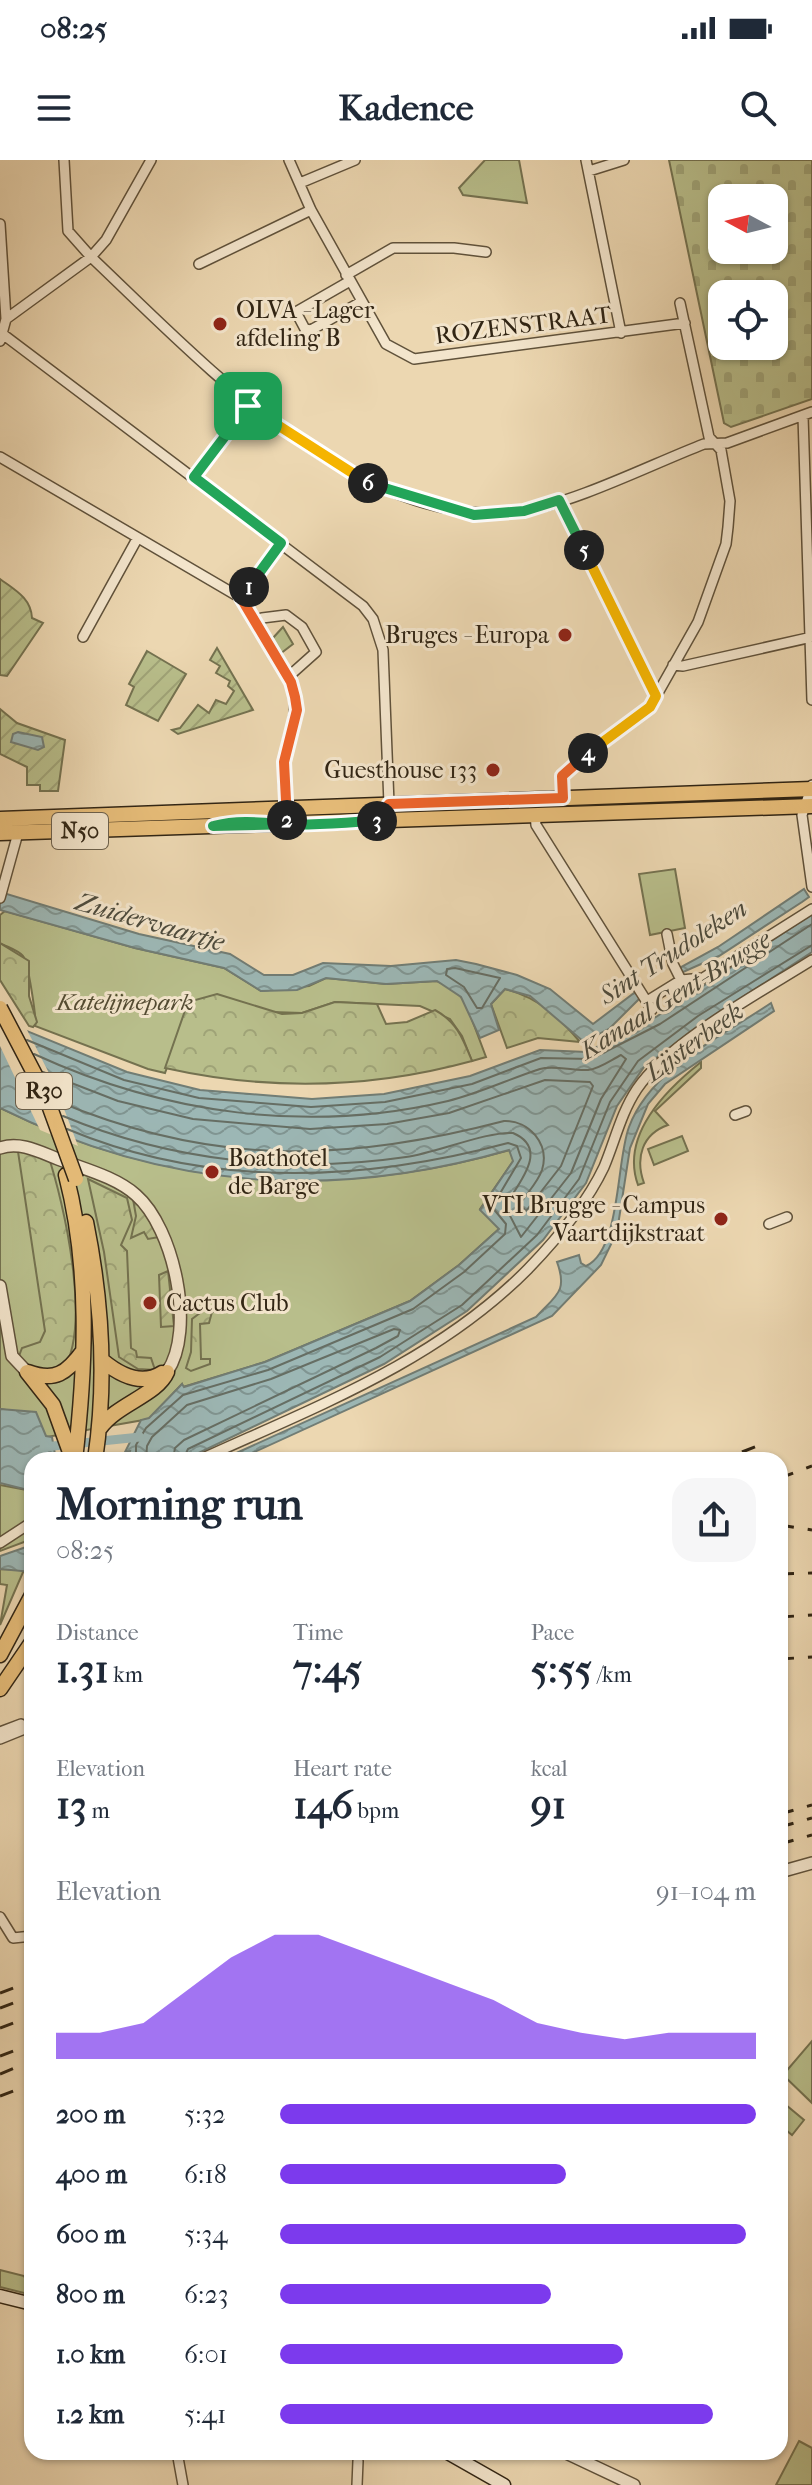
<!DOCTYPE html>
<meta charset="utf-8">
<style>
body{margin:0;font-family:"IM FELL French Canon",serif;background:#f6f6f7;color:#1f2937;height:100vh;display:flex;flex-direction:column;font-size:30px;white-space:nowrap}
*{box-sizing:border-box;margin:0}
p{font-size:26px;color:#747a83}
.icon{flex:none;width:44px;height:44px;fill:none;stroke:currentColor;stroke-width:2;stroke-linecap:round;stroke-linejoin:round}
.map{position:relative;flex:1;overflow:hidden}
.sheet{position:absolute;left:24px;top:1292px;width:764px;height:1008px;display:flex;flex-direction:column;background:#fff;border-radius:24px;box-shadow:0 2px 6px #0004}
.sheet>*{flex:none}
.needle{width:52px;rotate:277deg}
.tools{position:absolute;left:708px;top:24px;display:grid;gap:16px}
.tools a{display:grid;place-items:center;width:80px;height:80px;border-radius:16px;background:#fff;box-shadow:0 2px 6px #0004;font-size:40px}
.pin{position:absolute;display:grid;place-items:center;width:68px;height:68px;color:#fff;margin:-34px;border-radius:16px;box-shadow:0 4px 12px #0006}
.km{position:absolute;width:40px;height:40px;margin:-20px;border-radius:50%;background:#222;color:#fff;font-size:22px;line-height:40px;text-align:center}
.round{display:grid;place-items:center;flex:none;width:84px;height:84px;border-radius:24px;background:#f6f6f7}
.headline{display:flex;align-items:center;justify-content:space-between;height:136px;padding:0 32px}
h1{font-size:44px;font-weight:800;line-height:60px}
.figures{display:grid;grid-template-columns:repeat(3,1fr);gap:12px;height:136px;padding:8px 32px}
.figures div{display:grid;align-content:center}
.figures b{font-size:40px;font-weight:800}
.figures small{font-size:22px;font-weight:400}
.figures p{font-size:22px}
.chart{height:224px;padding:16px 32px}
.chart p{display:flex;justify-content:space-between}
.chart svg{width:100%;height:144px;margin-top:8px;fill:#7c3aed;opacity:.7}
ul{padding:0 32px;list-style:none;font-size:26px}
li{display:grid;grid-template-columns:128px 96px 1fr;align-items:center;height:60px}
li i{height:20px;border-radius:10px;background:#7c3aed}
.status{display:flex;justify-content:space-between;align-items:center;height:56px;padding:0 40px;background:#fff;direction:ltr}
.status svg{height:22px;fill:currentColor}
header{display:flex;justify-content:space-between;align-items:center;height:104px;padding:0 32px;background:#fff;font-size:36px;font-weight:800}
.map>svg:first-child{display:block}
.green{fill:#b8be8b;stroke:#747250;stroke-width:2}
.forest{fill:url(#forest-crowns);stroke:#747250;stroke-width:2}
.cemetery{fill:url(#cemetery-stones);stroke:#747250;stroke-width:2;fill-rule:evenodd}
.garden{fill:url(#garden-furrows);stroke:#747250;stroke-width:2}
.water{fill:url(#water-waves);stroke:#717d75;stroke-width:2}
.pier{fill:#ecd7b1}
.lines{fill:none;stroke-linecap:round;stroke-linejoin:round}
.shore{stroke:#666e64;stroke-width:2}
.canal{stroke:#9cb7b5;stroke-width:9}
.minor-casing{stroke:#60523b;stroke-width:12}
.tertiary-casing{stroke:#60523b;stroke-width:14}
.secondary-casing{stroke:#312514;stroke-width:15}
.primary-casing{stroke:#312514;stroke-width:17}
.minor{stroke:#f3e5cc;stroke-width:9}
.tertiary{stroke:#f3e5cc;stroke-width:11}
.secondary{stroke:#f3e5cc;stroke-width:12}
.primary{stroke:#e6bc78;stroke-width:14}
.rail{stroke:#312514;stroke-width:3;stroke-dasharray:14 14;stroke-linecap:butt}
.primary-bridge-casing{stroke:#312514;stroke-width:17;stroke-linecap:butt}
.primary-bridge{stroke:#e6bc78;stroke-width:14}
.split-1-casing{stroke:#fff;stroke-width:16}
.split-2-casing{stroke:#fff;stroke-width:16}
.split-3-casing{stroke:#fff;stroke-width:16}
.split-4-casing{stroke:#fff;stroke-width:16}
.split-5-casing{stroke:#fff;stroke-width:16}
.split-6-casing{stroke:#fff;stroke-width:16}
.split-7-casing{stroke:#fff;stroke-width:16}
.split-1{stroke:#22a559;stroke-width:10}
.split-2{stroke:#f0652b;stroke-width:10}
.split-3{stroke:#22a559;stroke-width:10}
.split-4{stroke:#f0652b;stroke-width:10}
.split-5{stroke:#f5b400;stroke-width:10}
.split-6{stroke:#22a559;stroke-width:10}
.split-7{stroke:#f5b400;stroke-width:10}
.poi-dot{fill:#8f2418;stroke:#f3e5cc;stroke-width:3}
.labels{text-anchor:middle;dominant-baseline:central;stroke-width:6;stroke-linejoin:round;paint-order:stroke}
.shield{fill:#f3e5cc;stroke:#6b5f4b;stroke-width:2}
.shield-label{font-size:22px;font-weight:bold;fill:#312514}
.poi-label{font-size:24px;fill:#312514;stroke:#f3e5cc;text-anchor:start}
.street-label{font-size:24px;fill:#312514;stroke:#f3e5cc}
.park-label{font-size:24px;font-style:italic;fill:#534b32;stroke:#f3e5cc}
.water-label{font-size:26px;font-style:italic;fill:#4c4a3c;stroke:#f3e5cc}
</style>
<div class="status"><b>08:25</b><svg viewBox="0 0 49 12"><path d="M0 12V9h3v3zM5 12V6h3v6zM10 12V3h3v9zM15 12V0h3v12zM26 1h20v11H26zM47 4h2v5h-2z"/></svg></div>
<header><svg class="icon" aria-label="menu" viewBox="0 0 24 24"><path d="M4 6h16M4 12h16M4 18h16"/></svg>Kadence<svg class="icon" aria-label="search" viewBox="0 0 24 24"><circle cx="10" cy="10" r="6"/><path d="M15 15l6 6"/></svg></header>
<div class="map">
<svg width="812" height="2325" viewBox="0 0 812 2325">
<defs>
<pattern id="forest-crowns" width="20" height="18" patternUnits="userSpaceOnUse" patternTransform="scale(2)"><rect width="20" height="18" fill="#b8be8b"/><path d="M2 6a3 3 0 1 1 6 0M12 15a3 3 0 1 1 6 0" fill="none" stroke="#9fa377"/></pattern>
<pattern id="cemetery-stones" width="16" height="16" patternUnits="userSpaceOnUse" patternTransform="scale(2)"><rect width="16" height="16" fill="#b8be8b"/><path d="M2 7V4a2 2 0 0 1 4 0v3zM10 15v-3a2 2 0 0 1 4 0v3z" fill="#9fa377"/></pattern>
<pattern id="garden-furrows" width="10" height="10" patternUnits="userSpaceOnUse" patternTransform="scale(2)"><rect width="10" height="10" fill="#b8be8b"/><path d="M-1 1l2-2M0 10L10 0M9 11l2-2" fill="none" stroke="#9fa377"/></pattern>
<pattern id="water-waves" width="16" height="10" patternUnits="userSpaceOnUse" patternTransform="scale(2)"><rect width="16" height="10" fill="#9cb7b5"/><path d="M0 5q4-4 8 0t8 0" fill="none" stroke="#809592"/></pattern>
</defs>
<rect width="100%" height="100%" fill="#ecd7b1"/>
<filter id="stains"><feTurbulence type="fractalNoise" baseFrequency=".0025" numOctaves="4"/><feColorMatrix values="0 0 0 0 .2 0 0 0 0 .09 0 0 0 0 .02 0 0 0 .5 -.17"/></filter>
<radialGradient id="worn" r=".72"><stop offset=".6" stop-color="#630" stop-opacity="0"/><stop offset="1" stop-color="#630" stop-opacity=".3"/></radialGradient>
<path class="green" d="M485,0h34l8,43 -64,-8 -4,-7z
M283,467l10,17 -13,10 -8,-15z
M791,637l1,3h-36l-4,4 -215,6v-7z
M675,709l10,59 -35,7 -11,-61z
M5,751l130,37 89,20 37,23 48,-5 17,-8 60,6 51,-3 16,8 12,12 21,56 -14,4 -10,-25 -12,-17 -30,-13 -85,-4 -33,11 -30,-1 -93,22 -14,39 -17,-4 -113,-43c2,-6 -7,-65 -12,-70 -5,-6 -16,-9 -23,-13v-28z
M701,902v6l-46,43 13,14c-26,9 -33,33 -24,58l-6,2c-18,-50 28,-95 63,-123z
M0,948c164,81 335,92 510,42l4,10 -34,49 20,19 -41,37 -49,36 -145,61 -82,25 -1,-3 -33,35 -102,18 -35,-26 -12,-2z
M682,976l6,15 -34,14 -6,-16z
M0,1325l32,6v48l-32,12z
M0,1409l24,1 -24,55 7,-40 -7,-1z
M812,1881v62l-29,-28z
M780,1940l24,20 -12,15 -12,-10z
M799,2281l13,7v37h-36z"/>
<path class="forest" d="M0,783l29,18v35l8,26 -4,5 -4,-1 -29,-46z
M505,829c34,9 53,27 75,53l-42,-4 -31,10 -16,-44z
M217,834l65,20 20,-1 33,-11 42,2 9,20 21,-2 28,-12c22,12 28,29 37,51 -102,28 -204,30 -307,7l23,-66z
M17,985l31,10c16,48 44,172 15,215l-29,3 -15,-17 3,-8 18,-6 5,-11z
M88,1019l39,19 5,22 -11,25 6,6 4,97 5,3 1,6 14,1 4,12 -17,-1 -19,-12 -15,-105z
M224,1147l4,5h-16l-3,11 -9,1 1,35h9v5l-19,7 -5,-3 5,-16 1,-33 12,-9z
M0,2110l32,8v17l-32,-8z"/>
<path class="cemetery" d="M669,0h143v239l-81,28 -7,-4zM722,38h52v52h-52zM722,134h52v52h-52z"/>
<path class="garden" d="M0,419c15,11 31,19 32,39l11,5 -36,53 -7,-1z
M217,488l36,62 -75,24 -6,-4 8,-2 18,-23 11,8 7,-13 10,4 8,-13 -6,-5 2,-5 -14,-8 4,-7 -10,-6z
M147,491l39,23 -28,47 -32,-16 8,-18 -5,-3z
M0,549l17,14 48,17 -7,51h-18v-6h-13v-18l-27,-13z
M133,1039l8,7 18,31 -11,2 -4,-7 -13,6 5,-22z
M168,1111l6,55 -13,1 -2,-52z"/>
<path class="water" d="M18,572l24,5 2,10 -6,3 -27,-8 2,-8z
M804,729l5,8 -7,5 -83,54 -38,17v-6l37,-20z
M0,732l139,42 91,20 34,21h29l30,-12 68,3 65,-6 20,4 41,11 33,14 43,35 45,-34 4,6 -33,33 -25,13 -54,-46 -25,-7 -14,15 8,26 -19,8 -19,-41 -24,-16 -51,3 -60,-6 -29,12 -36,1 -37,-23 -89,-20 -135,-38z
M812,754v38l-109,71 -59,44 -27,39 -31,77 -43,57 -76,71 -83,53 -200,96h-57l3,-9 -5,1 16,-32 8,-2 33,-34 2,3 81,-25 145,-61 49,-36 40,-36 -19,-19 33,-49 -4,-11c-176,51 -344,40 -509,-42v-88l127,52 73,18 112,9 72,-5 86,-18 70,-26 47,2 69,-35z
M771,843l3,8 -109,73 -17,20 -18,44 -13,84 -16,33 -49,51 -315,144h-16l315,-143c20,-22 32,-25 21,-55l22,-7 2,8 5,3c35,-16 30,-105 43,-139 22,-59 92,-90 142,-124z
M0,1249l36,3 10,24 6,1 4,23h-24v31l-32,-8z
M32,1385v27l-32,-3v-13z"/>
<path class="pier" d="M0,856l25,10 30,59 23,61 -38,-16 -40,-84z"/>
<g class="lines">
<path class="shore" d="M455,808l45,10 -18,30h-5l-13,-21 -18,-12 1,-6z
M27,880l97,40 75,18 112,9 74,-5 87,-18 69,-26 50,1 69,-35 152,-100
M34,894c130,60 274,80 414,47 32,-8 61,-22 92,-32 14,-4 32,2 48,1 11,-1 23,-10 33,-15l5,4 -25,40 -30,74 -50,64 -16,-31c12,-21 46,-57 8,-73 -26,-2 -77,20 -107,24 -115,17 -236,4 -343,-41
M43,912l75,29 75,18 117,10 77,-5 62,-11 96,-33 45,2 3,4 -32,80 -35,45 -6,-7c7,-11 18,-22 22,-34 8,-26 -13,-50 -38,-49 -160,42 -292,45 -447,-20
M67,969c143,60 295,53 441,14l9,3 4,12 -29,49 14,17 -1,10 -41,38 -51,37 -145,61 -85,25 -37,33 -10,17v15
M146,1300l1,-14 5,-9 35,-32 84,-26 123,-50 6,1 -2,6 -22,12 -192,92 -9,8 -2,12
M183,1300l5,-11 192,-92 82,-52 75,-70 42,-56 31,-77 28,-41 60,-45 114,-71"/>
<path class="canal" d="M44,1287l96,-10"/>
<defs>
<path id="minor" d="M64,0l4,71 23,26c107,101 269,278 431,254 53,-8 130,-47 182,-67l23,-1 85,-31
M289,0l22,50 75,134 28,15 271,-36
M586,0l35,173
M589,11l35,-11
M300,23l55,-23
M0,64l6,95 -6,22
M199,104l112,-54
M346,115l47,-27h61l32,4
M350,121l-54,31 9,17 6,1 50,-28
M6,159l85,-62 15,-17 45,-80
M0,172l363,274 10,13 10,31 6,154
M803,256l9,284
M0,297l241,141 50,84c10,39 -4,45 -7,81 -2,14 1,30 1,44
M194,317l54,-71
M559,340l97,196
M241,438l40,-55
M255,462l7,-4 24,-3 16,12 14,25 -28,25
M83,477l54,-98
M673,505l10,1 129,-29
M812,625l-10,30 10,72
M563,638l-1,-22 88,-69 48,-85 28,-78 2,-17 2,-26 -9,-51 -12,-13 -29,-134
M535,655l1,10 116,185
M0,738l18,-65
M667,774l6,30 8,16
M647,841l34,-21 22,-2 109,-69
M735,955l11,-4
M769,1064l18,-7
M199,1300c116,-53 237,-98 329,-191 27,-28 59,-66 76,-102 11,-26 17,-54 33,-78 31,-47 126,-98 175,-129
M0,1383l32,-21
M0,1572l21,-8
M0,1579l32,-13
M0,1757l13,21 19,-2
M177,2292l6,33
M357,2325l1,-24"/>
<path id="tertiary" d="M0,988c20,-7 40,4 58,11 26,10 58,18 78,36 38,33 60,135 31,177
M0,1126l12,70 15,16
M780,1712l32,-9
M564,2292l70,33"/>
<path id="secondary" d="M0,2136l32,8
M446,2292l58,33"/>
<path id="primary" d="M0,659l812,-30
M0,673l812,-27
M66,1015c24,93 20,189 9,285
M86,1062c16,79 21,158 9,238
M103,1201c17,14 39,25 59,12
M27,1212l26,33 18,50
M28,1212c27,10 39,1 55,-21
M100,1268c17,-24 57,-33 67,-56
M0,1495l32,-60
M0,1529l32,-47"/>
</defs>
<use href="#minor" class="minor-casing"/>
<use href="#tertiary" class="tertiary-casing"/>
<use href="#secondary" class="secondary-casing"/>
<use href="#primary" class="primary-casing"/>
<use href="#minor" class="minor"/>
<use href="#tertiary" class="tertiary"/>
<use href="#secondary" class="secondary"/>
<use href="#primary" class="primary"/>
<path class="rail" d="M742,1292l25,-10
M780,1318l32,-12
M780,1365l32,5
M780,1414l32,-1
M780,1457l32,-2
M780,1499l32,-2
M780,1654l32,-9
M780,1667l32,-9
M780,1684l32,-9
M0,1833l32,-12
M0,1848l32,-12
M0,1868l32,-12
M0,1896l32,-12
M0,1914l32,-13
M0,1936l32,-12"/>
<defs>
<path id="primary-bridge" d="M0,848l45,86 31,85"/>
</defs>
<use href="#primary-bridge" class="primary-bridge-casing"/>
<use href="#primary-bridge" class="primary-bridge"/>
</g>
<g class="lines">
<defs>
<path id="split-1" d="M248,246l-54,71 87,66 -32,44"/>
<path id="split-2" d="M249,427l-8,11 50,84 4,15 2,13 -13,52 3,58"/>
<path id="split-3" d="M287,660l6,4 -80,2c25,-6 44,-4 69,-2 31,2 64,-2 95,-3"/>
<path id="split-4" d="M377,661l12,-17 174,-6 -1,-22 26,-23"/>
<path id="split-5" d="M584,390l72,146 -6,11 -62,46"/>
<path id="split-6" d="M368,323l106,32 50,-4 35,-11 25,50"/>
<path id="split-7" d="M248,246l120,77"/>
</defs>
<use href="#split-1" class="split-1-casing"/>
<use href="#split-2" class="split-2-casing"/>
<use href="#split-3" class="split-3-casing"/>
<use href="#split-4" class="split-4-casing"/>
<use href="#split-5" class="split-5-casing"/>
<use href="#split-6" class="split-6-casing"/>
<use href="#split-7" class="split-7-casing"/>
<use href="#split-1" class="split-1"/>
<use href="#split-2" class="split-2"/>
<use href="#split-3" class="split-3"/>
<use href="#split-4" class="split-4"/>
<use href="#split-5" class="split-5"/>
<use href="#split-6" class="split-6"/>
<use href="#split-7" class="split-7"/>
</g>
<g class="poi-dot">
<circle cx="220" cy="164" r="8"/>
<circle cx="565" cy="475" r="8"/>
<circle cx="493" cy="610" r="8"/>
<circle cx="212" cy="1012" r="8"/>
<circle cx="721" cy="1059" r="8"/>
<circle cx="150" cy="1143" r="8"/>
</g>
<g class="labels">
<g class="shield">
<rect x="52" y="653" width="56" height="36" rx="6"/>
<rect x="16" y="913" width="56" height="36" rx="6"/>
</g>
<g class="shield-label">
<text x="80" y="671">N50</text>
<text x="44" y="931">R30</text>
</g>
<g class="poi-label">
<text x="236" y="150">OLVA - Lager<tspan x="236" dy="28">afdeling B</tspan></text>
<text x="549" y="475" text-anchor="end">Bruges - Europa</text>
<text x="477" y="610" text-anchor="end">Guesthouse 133</text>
<text x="228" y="998">Boathotel<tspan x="228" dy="28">de Barge</tspan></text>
<text x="705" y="1045" text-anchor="end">VTI Brugge - Campus<tspan x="705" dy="28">Vaartdijkstraat</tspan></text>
<text x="166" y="1143">Cactus Club</text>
</g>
<g class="street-label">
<text transform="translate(523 165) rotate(-7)">ROZENSTRAAT</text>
</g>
<g class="park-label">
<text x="125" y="842">Katelijnepark</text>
</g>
<g class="water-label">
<text transform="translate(150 762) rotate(16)">Zuidervaartje</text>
<text transform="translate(673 792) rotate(-33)">Sint Trudoleken</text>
<text transform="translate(675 835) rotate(-32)">Kanaal Gent-Brugge</text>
<text transform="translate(694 882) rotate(-36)">Lijsterbeek</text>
</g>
</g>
<rect width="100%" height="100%" filter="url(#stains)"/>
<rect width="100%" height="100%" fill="url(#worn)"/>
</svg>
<div class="tools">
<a><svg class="needle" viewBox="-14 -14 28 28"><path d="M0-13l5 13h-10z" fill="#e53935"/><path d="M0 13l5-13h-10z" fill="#747a83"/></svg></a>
<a><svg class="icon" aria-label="locate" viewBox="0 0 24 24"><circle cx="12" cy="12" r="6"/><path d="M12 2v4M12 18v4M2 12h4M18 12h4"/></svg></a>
</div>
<div class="pin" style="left:248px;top:246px;background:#1e9e55"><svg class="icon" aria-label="arrive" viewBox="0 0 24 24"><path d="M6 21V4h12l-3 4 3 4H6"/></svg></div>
<b class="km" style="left:249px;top:427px">1</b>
<b class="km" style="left:287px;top:660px">2</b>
<b class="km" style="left:377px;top:661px">3</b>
<b class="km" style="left:588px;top:593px">4</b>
<b class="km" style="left:584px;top:390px">5</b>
<b class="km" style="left:368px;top:323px">6</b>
<section class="sheet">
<div class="headline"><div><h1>Morning run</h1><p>08:25</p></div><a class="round"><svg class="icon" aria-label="share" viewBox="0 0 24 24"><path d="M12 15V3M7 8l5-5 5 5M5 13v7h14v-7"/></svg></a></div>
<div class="figures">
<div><p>Distance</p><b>1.31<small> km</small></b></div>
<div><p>Time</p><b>7:45</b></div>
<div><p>Pace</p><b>5:55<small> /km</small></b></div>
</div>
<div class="figures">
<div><p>Elevation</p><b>13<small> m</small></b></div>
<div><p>Heart rate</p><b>146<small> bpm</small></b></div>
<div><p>kcal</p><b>91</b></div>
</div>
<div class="chart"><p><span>Elevation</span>91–104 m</p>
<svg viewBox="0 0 160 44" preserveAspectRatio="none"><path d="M0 44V36L10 36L20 33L30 23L40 13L50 6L60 6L70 11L80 16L90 21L100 26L110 33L120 36L130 38L140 36L150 36L160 36V44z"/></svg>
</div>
<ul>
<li><b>200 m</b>5:32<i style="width:100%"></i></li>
<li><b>400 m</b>6:18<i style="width:60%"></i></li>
<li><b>600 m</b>5:34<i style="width:98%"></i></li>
<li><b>800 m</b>6:23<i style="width:57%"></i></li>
<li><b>1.0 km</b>6:01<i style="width:72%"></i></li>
<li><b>1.2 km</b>5:41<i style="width:91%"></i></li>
</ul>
</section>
</div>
